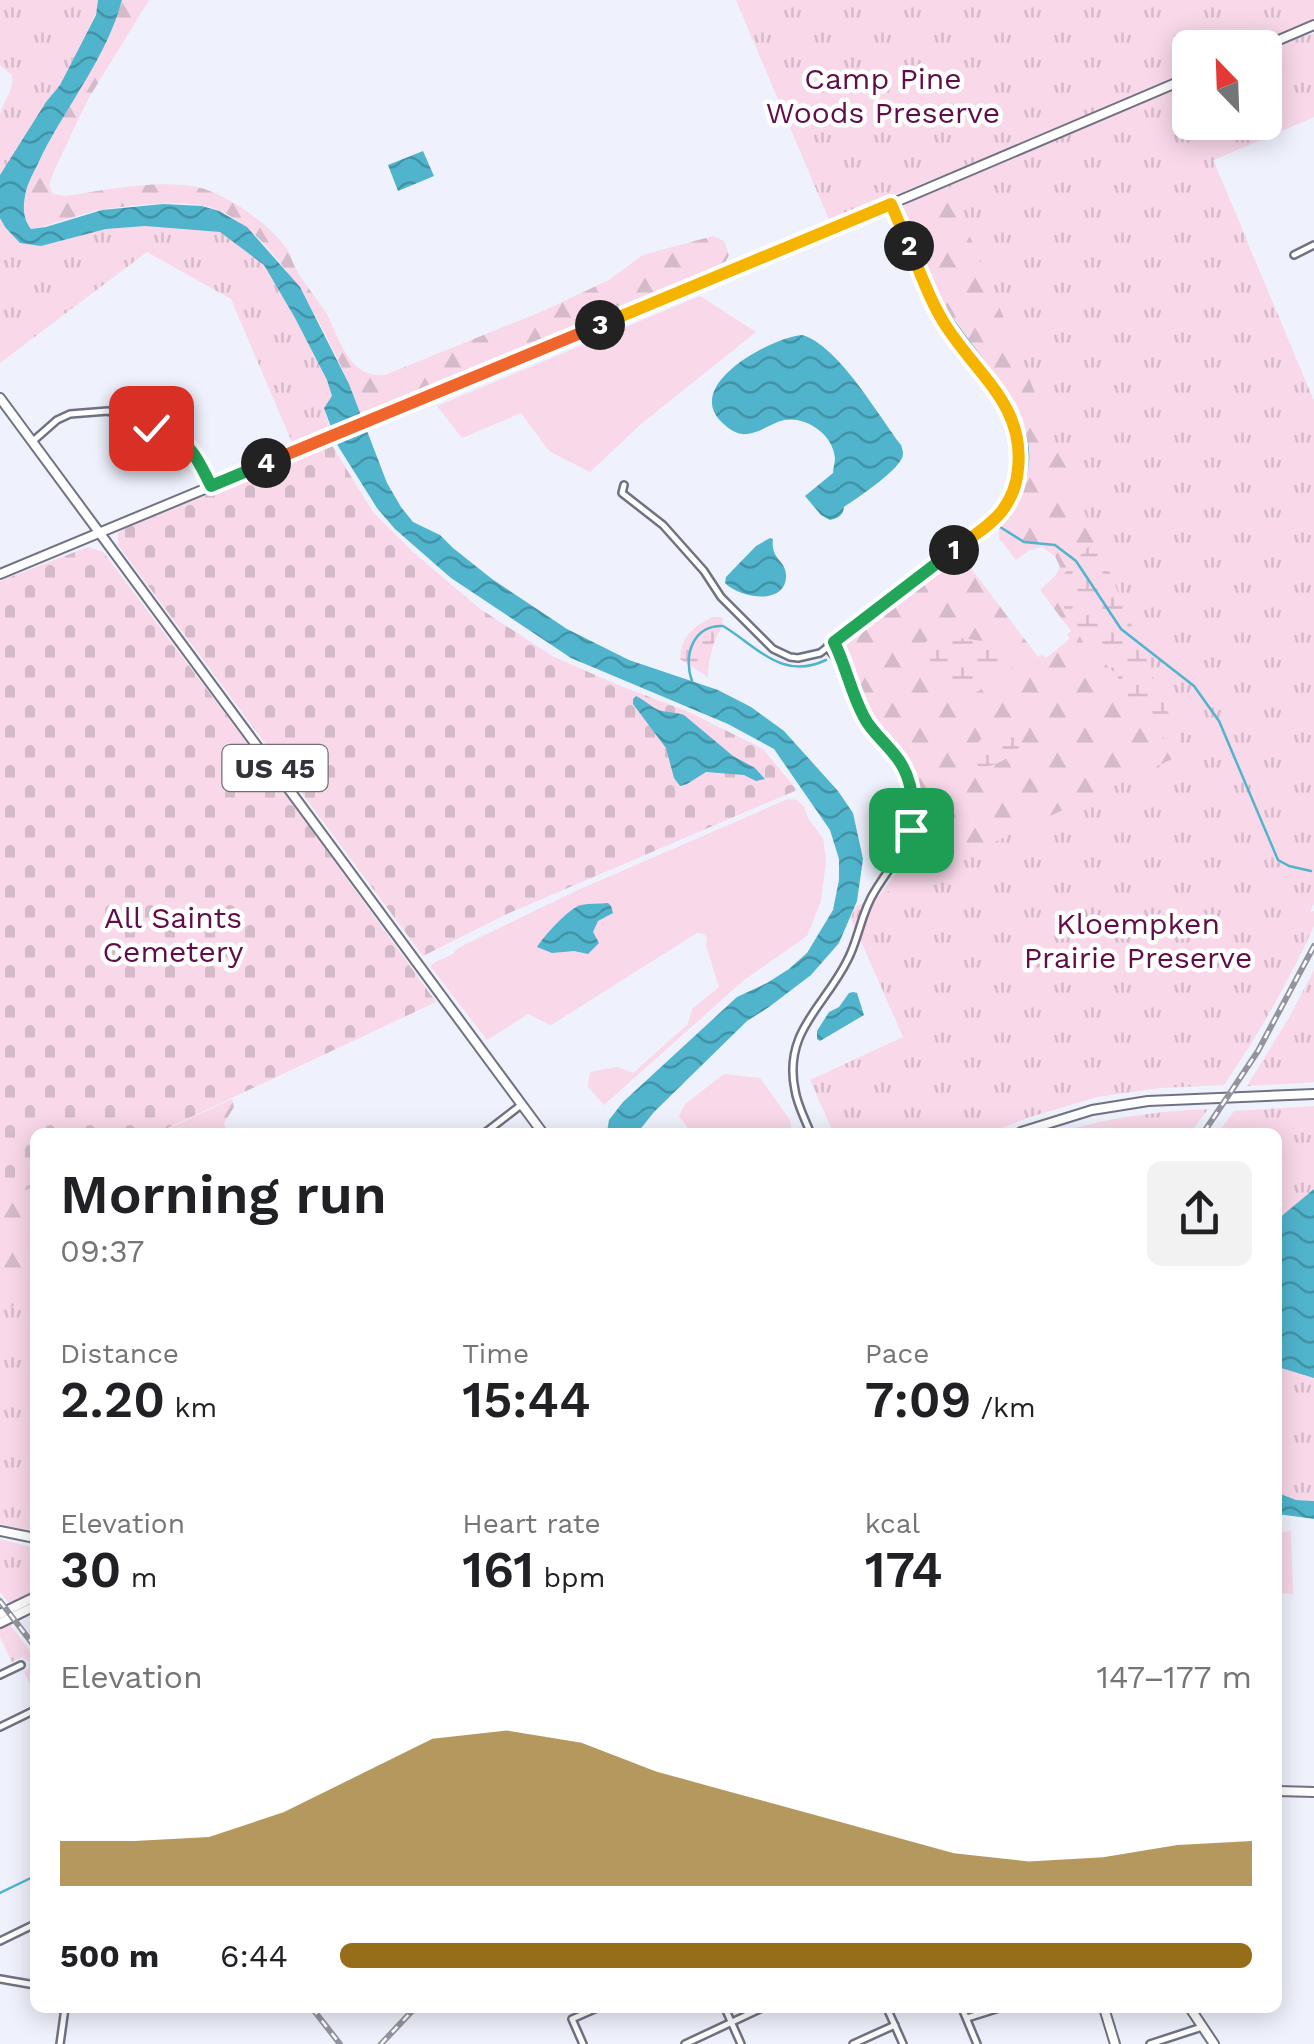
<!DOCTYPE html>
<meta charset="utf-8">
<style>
body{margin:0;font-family:"Work Sans",sans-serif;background:#f2f2f2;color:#202124;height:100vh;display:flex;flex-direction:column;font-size:38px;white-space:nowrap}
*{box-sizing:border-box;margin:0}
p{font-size:32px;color:#757577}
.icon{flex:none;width:55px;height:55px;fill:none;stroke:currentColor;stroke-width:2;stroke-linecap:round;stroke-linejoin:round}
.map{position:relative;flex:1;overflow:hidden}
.details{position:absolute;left:30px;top:1128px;width:1252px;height:885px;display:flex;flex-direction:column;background:#fff;border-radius:15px;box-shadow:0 5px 25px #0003}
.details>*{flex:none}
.needle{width:65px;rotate:337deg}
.fabs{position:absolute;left:1172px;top:30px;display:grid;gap:20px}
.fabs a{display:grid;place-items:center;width:110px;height:110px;border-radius:15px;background:#fff;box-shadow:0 5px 25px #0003;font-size:50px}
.pin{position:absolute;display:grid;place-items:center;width:85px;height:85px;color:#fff;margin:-42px;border-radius:20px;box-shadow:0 5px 15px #0006}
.km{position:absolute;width:50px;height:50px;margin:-25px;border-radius:50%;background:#222;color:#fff;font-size:28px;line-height:50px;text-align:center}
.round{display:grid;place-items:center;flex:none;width:105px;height:105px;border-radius:15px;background:#f2f2f2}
.summary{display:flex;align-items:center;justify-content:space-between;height:170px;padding:0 30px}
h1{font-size:55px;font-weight:600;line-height:75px}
.metrics{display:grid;grid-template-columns:repeat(3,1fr);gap:15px;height:170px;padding:10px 30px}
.metrics div{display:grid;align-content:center}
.metrics b{font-size:50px;font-weight:600}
.metrics small{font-size:28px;font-weight:400}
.metrics p{font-size:28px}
.chart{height:280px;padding:20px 30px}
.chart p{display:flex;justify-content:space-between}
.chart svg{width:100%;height:180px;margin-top:10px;fill:#966d19;opacity:.7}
ul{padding:0 30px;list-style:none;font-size:32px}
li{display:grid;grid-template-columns:160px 120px 1fr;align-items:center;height:75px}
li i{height:25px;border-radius:12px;background:#966d19}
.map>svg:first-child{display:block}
.grass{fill:#f8d8e9}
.forest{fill:url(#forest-firs)}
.wetland{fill:url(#wetland-marsh)}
.cemetery{fill:url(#cemetery-stones)}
.park{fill:url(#park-tufts)}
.water{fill:url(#water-waves)}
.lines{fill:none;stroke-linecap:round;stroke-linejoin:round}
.stream{stroke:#50b4cd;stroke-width:2.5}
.minor-casing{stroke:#707283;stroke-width:10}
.major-casing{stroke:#707283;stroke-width:12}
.minor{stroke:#fff;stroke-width:5}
.major{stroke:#fff;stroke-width:8}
.rail-casing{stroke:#93949d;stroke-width:6}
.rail{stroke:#fff;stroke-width:2.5;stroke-dasharray:8;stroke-linecap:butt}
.split-1-casing{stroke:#fff;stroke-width:20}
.split-2-casing{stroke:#fff;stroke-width:20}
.split-3-casing{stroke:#fff;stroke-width:20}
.split-4-casing{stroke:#fff;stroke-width:20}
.split-5-casing{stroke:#fff;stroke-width:20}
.split-1{stroke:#22a559;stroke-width:12}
.split-2{stroke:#f5b400;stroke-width:12}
.split-3{stroke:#f5b400;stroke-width:12}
.split-4{stroke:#f0652b;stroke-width:12}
.split-5{stroke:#22a559;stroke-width:12}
.labels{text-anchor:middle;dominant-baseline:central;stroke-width:9;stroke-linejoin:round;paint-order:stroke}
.shield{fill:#fff;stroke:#707075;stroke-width:2.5}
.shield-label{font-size:28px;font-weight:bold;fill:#32333a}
.park-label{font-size:30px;fill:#610d47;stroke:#fff}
</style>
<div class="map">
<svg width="1314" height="2044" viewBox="0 0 1314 2044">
<defs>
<pattern id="forest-firs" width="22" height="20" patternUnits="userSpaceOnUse" patternTransform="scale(2.5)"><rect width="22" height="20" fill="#f8d8e9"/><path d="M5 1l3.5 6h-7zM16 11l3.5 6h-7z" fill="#d5bac9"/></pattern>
<pattern id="wetland-marsh" width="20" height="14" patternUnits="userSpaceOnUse" patternTransform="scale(2.5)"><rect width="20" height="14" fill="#f8d8e9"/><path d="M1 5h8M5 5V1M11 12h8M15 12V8" fill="none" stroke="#d5bac9"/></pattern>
<pattern id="cemetery-stones" width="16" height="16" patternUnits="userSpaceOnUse" patternTransform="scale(2.5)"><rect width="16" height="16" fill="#f8d8e9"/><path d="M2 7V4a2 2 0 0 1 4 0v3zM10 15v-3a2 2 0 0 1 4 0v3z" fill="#d5bac9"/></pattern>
<pattern id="park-tufts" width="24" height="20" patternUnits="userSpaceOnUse" patternTransform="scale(2.5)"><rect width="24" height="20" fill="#f8d8e9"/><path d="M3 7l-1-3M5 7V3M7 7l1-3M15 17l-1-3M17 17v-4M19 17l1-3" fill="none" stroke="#d5bac9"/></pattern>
<pattern id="water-waves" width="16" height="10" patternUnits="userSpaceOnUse" patternTransform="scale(2.5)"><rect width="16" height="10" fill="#50b4cd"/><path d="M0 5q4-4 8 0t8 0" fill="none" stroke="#4393a7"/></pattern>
</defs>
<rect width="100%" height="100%" fill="#eff1fc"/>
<path class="grass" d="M700,296l56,36 -115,92 -51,48 -41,-21 -28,-38 -59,25 -25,-32z
M788,799l9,1 7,7 5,13 14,18 3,23 -5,40 -14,35 -63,44 -140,125 -16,-18 2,-15 27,-5 16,6 55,-49 4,-15 27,-22 -13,-42 1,-7 -3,-4 -7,-1 -146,92 -23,-11 -41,26 -56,-73 2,-4 20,-9 5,-6 120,-58z
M724,1074l36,4 30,42 2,11 -101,1 -12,-16 6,-12z"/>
<path class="forest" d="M122,0h27l-62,101 -33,70 -5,14 4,9 13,2c40,-6 92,-17 131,-9 31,7 77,40 93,67 2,5 3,10 6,15 8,15 21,29 30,44 14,25 22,66 59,62l158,-64 66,-31 34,-25 70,-19 11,5 5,14 -3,6 -15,8 -318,133 -33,11c-22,-62 -78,-177 -142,-203 -30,-12 -81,-5 -113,-1 -26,4 -49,16 -74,20 -9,-12 -8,-23 -5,-37 2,-13 11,-25 16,-36 26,-52 64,-100 80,-156z
M1265,52l49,65 -101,43 33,78 -17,14 85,149 -127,358 -313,139 5,-2 21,-28 14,-29 10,-37 -12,-32 -12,-22 -21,-18 -13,-22 -21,-62 116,-91 77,102 4,-2 4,3 24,-19 -3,-4 4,-4 -31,-41 15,-14 5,-9 -5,-11 -13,-9 -14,4 -12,9 -17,-22v-11c33,-34 38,-82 17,-124l-71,-94 -44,-101 11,-9 278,-117v40h75z
M232,1099l2,8 -10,16 3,9h-115l55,-3z
M35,1171v176l-35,145v-305z"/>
<path class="wetland" d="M1122,536l65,208 -23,-5 -29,-25 -7,-19 -12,-21 -31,-28 -21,-39v-33l24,-27z
M713,617h7l3,2c-1,11 -6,15 -9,24 -4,11 -6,22 -6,34l-28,-18c2,-23 12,-32 33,-42z
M941,635c26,5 52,6 79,12l5,10 -8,9 -26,10c-3,10 -7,12 -16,17 -7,3 -7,5 -15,2 -12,-5 -35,-38 -36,-51l7,-7z
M1000,731l14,2 6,13c-13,15 -30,25 -49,18 1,-19 10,-30 29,-33z"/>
<path class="cemetery" d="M331,444l42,68 40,40 66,56 73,48 66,29 69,26 76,38 34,41 -290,124 -84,42 -305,-411v-12l6,-4z
M88,547l15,5 179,237 154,213 -277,130h-124v54l-35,15v-620z"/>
<path class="park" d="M0,0h98l-2,14 -36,71 -14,17 -46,73c0,-18 0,-41 0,-60 3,-15 14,-22 12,-40l-12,-10z
M736,0h578v20l-66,27 -58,1v24l-360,150z
M1314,34v83l-101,43 101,241v502l-4,9 4,-1v15c-26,56 -55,108 -90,159l-64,3 -63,9 -70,21 -35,14h-159l-23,-52 93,-43 -52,-119 4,-11 330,-154 -237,-569 242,-102v40h75v-70l41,-17z
M0,218l5,9 36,19 65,-17 39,-3 75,6 44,33 31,53 32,62 5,16 -8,12 6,20 -36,19 -63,-148 -84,-47 -147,111z
M1314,970v112l-67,4 43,-70z
M1314,1106v395l-18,-1 -18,-7v-361h-59l15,-21z
M1208,1109l-17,23h-131c49,-14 97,-21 148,-23z
M35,1295v237l-35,-8v-212z
M1291,1531l2,63 -15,-1v-60z
M0,1539l35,9v46l-24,12 -11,-14z
M7,1624l3,1 25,32v38l-11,-23 5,-5v-5l-7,-5 -10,5 -12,-25v-10z"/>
<path class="water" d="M98,0h24c-15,56 -54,104 -80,155 -5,12 -13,24 -16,36 -3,14 -4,26 5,38l15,-2 56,-17 61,-6 39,2 17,5 28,16 53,60 49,97 38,99 14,24 12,15 27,13 13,13 39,31 75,50 62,31 89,30 33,17 33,24 54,60 15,22 10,46 -6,42 -18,42 -28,32 -42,32 -22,14 -93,91 -16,20h-31l2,-12 14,-18 114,-105 30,-14 22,-14 18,-16 26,-43 6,-30v-21l-9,-29 -56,-81 -46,-25 -157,-66 -120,-80 -56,-49 -18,-21 -39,-62 -14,-38 8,-12 -5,-16 -32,-62 -31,-53 -44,-33 -75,-6 -39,3 -65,17 -21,-3 -15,-16 -5,-9v-43l46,-73 14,-17 36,-70z
M423,151l11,25 -36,15 -10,-26z
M802,335c36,10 76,80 99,110 1,3 2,6 2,9 0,14 -46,44 -59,53 -1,9 -6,11 -14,13l-9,-5 -16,-19 28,-23c0,-5 2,-10 2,-15 -2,-24 -29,-42 -51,-38 -13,3 -24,13 -37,14 -8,1 -15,-3 -21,-8 -49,-38 43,-88 76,-91z
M770,538l3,1c-3,21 14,21 13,38 -1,28 -45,22 -61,6l1,-6 30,-31z
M636,696c9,4 17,13 26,15 8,2 14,1 22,4l49,41 22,12 10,11 -9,2 -12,-6 -38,-3 -19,12 -7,2 -6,-8 -8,-30 -33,-44v-5z
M608,903l3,3 2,7 -15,8 -5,11 6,11 -11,11 -14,-3 -22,2 -15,-6c7,-11 32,-39 44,-42 9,-2 18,-1 27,-2z
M853,992l4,1 7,22 -44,26 -3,-2v-8l12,-19 10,-5 10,-14z
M1314,1189v189l-36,-11v-148z
M1278,1493l18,7 18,1v18l-36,-5z"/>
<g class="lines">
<path class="stream" d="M934,289c45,87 156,152 49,249
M997,525l27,17 31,3 21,16 45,68 73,57 25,35 59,139 11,6 22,5
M843,646l126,-98
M692,681c-9,-24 0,-56 31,-55 35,21 59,55 103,34
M0,1893l35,-17"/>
<defs>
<path id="minor" d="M1294,255l20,-10
M32,442l25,-22 13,-6 38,-3 43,17 17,3 28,26 15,29
M624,485l-2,8 41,32 41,46 17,26 52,52 17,8 8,1 22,-5 169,-130c36,-37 39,-82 12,-126 -16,-26 -41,-46 -56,-73 -21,-38 -37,-79 -53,-119
M827,647l17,21
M486,1132l35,-27
M810,1132c-5,-13 -13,-28 -15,-42 -12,-58 29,-83 52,-129 12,-22 14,-49 28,-70 18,-30 41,-51 38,-88 -3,-46 -36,-55 -52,-91 -10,-23 -16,-47 -27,-70
M0,1675l21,-10
M0,1727l35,-17
M0,1941l35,-17
M0,1979l35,6
M725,2008l16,36
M887,2008l16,36
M962,2008l15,36
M967,2018l32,-10
M60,2044l5,-36
M583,2044l-11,-25 25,-11
M685,2044l77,-36
M853,2044l42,-19
M1150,2044l52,-17"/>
<path id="major" d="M1260,48l54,-23
M0,398l542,734
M0,574l891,-370 299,-127
M1021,1132l71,-22 56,-9 166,-7
M0,1531l35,7
M0,1614l35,-17
M0,1623l35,-17
M1278,1791l36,1
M1104,2008l11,36
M1190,2008l24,36"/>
</defs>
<use href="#minor" class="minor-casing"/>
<use href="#major" class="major-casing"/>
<use href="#minor" class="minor"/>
<use href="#major" class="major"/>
<defs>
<path id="rail" d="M1204,1132l54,-81 56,-105
M0,1601l35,46
M312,2008l28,36
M381,2044l34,-36"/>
</defs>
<use href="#rail" class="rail-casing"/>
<use href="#rail" class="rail"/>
</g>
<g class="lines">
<defs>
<path id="split-1" d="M911,830c4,-27 2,-54 -17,-76 -10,-13 -23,-23 -30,-37 -13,-24 -18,-51 -30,-75l120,-92"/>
<path id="split-2" d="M909,246c12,28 22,58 39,83 31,47 77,78 70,140 -1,14 -7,30 -16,42 -13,16 -32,27 -48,39"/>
<path id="split-3" d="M600,325l291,-121 18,42"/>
<path id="split-4" d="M266,463l334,-138"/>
<path id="split-5" d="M151,428c6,1 12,1 17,3 21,9 34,36 43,55l55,-23"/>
</defs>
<use href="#split-1" class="split-1-casing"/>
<use href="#split-2" class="split-2-casing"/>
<use href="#split-3" class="split-3-casing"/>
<use href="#split-4" class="split-4-casing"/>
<use href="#split-5" class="split-5-casing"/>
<use href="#split-1" class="split-1"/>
<use href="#split-2" class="split-2"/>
<use href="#split-3" class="split-3"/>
<use href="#split-4" class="split-4"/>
<use href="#split-5" class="split-5"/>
</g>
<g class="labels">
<rect class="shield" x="222.5" y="745" width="105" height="46" rx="8"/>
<g class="shield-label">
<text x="275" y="768">US 45</text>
</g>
<g class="park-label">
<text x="883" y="78">Camp Pine<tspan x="883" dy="34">Woods Preserve</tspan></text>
<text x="173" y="917">All Saints<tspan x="173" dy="34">Cemetery</tspan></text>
<text x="1138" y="923">Kloempken<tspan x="1138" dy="34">Prairie Preserve</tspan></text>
</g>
</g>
</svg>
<div class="fabs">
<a><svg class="needle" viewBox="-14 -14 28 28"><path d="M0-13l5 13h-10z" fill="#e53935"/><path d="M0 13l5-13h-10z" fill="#757577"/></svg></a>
</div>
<div class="pin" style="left:911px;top:830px;background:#1e9e55"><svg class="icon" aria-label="arrive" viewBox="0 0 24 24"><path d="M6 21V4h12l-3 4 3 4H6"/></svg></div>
<div class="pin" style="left:151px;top:428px;background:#d93025"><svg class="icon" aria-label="check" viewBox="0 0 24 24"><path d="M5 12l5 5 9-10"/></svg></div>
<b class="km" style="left:954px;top:550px">1</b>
<b class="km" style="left:909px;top:246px">2</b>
<b class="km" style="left:600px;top:325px">3</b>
<b class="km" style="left:266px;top:463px">4</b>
<section class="details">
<div class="summary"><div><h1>Morning run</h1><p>09:37</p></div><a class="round"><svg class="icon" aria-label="share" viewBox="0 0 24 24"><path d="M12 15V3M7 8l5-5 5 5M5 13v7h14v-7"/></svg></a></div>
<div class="metrics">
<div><p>Distance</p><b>2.20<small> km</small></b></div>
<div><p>Time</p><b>15:44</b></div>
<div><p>Pace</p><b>7:09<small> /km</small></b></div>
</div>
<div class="metrics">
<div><p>Elevation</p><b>30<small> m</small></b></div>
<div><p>Heart rate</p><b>161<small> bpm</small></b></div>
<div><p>kcal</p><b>174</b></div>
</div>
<div class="chart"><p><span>Elevation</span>147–177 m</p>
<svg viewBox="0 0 160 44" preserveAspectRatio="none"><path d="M0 44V33L10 33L20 32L30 26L40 17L50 8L60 6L70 9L80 16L90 21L100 26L110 31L120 36L130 38L140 37L150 34L160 33V44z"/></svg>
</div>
<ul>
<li><b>500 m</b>6:44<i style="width:100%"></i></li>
</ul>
</section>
</div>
